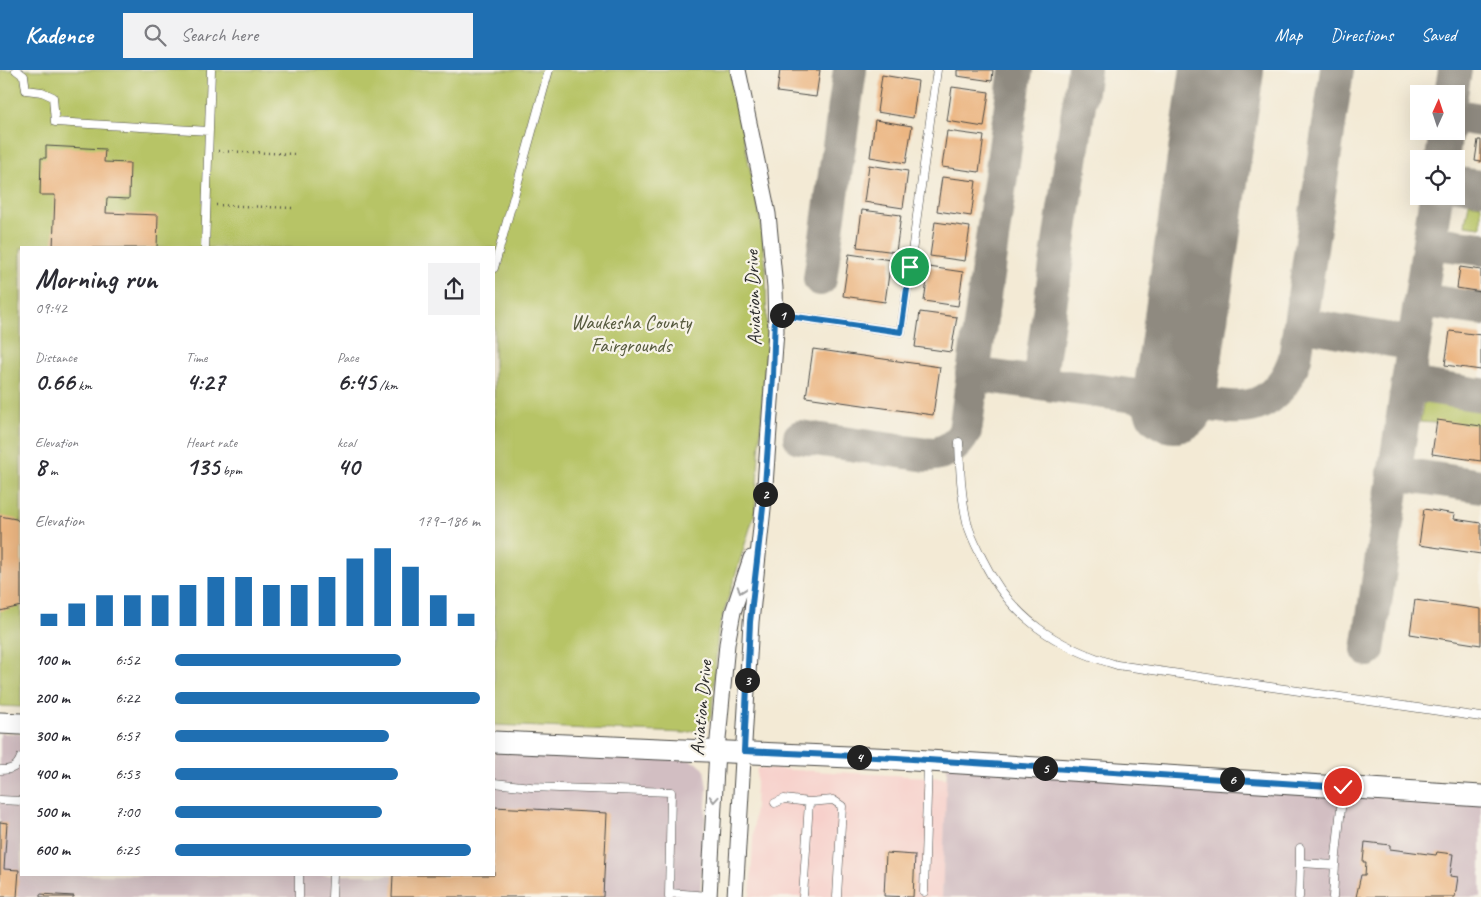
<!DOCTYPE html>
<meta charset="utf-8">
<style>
body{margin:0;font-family:Caveat,sans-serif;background:#f2f2f3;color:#2b2b33;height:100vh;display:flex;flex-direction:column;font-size:19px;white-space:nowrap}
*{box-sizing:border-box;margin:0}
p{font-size:16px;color:#7c7c81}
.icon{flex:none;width:28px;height:28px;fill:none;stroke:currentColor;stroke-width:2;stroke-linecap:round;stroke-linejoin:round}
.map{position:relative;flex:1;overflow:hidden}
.details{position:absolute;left:20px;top:176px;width:475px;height:630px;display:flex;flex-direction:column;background:#fff;border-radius:0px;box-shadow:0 5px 20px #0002}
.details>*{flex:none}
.needle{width:32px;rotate:3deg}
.controls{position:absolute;left:1410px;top:15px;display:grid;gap:10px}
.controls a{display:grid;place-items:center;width:55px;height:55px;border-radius:0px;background:#fff;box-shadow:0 5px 20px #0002;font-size:25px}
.pin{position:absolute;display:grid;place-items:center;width:42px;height:42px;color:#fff;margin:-21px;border:2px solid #fff;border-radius:50%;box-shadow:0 1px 5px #0007}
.km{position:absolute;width:25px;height:25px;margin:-12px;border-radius:50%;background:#222;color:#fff;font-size:14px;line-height:25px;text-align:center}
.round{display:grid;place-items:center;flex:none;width:52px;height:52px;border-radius:0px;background:#f2f2f3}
.overview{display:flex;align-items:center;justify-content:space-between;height:85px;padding:0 15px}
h1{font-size:28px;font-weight:800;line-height:38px}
.metrics{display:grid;grid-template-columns:repeat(3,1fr);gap:8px;height:85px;padding:5px 15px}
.metrics div{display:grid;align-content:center}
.metrics b{font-size:25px;font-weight:800}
.metrics small{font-size:14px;font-weight:400}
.metrics p{font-size:14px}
.chart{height:140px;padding:10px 15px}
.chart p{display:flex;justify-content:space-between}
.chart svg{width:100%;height:90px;margin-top:5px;stroke:#1f6fb2;stroke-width:6}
ul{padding:0 15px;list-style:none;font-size:16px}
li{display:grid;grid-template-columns:80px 60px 1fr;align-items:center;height:38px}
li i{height:12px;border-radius:6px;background:#1f6fb2}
header{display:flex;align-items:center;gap:30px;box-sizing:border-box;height:70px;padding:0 25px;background:#1f6fb2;color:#fff}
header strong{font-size:24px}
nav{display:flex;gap:28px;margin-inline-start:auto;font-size:18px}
.search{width:350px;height:45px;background:#f2f2f3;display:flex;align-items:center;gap:12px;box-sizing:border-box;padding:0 18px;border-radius:0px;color:#7c7c81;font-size:19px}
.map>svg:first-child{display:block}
.built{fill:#f7d0cb}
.industrial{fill:#d2bec2}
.green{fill:#b7c466;stroke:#717848}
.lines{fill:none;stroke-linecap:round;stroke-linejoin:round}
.taxiway{stroke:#8f8a80;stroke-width:34}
.runway{stroke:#8f8a80;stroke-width:84}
.building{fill:#ecb682}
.lane-casing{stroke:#494844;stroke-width:9}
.street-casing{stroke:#494844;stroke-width:17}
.secondary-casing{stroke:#494844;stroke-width:23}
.path{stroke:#494844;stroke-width:2.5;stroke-dasharray:1 4;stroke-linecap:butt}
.lane{stroke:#fff;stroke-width:8}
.street{stroke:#fff;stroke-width:15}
.secondary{stroke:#fff;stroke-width:21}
.oneway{stroke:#a0a0a0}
.route-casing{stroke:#fff;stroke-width:10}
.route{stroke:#1f6fb2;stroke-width:6}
.labels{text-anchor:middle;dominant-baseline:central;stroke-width:4.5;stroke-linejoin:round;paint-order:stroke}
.street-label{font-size:20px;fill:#2b2b2b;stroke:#f7f3e8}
.park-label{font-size:20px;fill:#55593d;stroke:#f7f3e8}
</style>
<header>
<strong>Kadence</strong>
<div class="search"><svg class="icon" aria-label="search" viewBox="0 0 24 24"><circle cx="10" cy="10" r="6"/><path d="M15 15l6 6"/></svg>Search here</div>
<nav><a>Map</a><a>Directions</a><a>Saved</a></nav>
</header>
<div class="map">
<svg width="1481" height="827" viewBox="0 0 1481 827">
<rect width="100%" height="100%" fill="#f7f3e8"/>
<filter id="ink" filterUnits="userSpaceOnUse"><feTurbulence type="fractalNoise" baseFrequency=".02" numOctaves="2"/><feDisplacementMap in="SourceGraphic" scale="10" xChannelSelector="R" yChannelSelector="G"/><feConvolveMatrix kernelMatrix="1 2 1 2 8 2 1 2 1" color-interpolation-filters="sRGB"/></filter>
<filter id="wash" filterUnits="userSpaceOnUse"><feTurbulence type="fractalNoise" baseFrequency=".0096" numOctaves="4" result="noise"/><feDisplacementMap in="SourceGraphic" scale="20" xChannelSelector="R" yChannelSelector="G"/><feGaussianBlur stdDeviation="1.12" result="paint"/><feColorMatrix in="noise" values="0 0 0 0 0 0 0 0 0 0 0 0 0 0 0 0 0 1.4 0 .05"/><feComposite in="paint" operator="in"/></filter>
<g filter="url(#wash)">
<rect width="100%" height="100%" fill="#f3ead5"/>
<path class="built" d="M757,698l190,10 -5,119h-192z"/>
<path class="industrial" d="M0,663l21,1v141h473v-124l195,9 9,4 6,5 3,20 -7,108h-700z
M947,696l534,35v96h-539z"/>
<path class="green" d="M0,0h730l32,158 4,42 1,68 -12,174 -37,119 -6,81c-4,15 -13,18 -27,21l-191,-8v-477h-473v459l-21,-1z
M1469,133l12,2v22l-16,-2z
M1425,323l56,9v24l-61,-4z"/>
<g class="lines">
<path class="taxiway" d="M1084,0l-45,313c52,7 104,15 157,20 19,2 42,8 61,1 19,-7 32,-27 38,-46l42,-288
M1451,24l4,-24
M1456,46l25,4
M1442,89l4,-28
M1456,114l25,3
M1429,172l52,7
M820,209l30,-209
M1420,230l61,9
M1300,254l114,20
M972,304l67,9
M1408,314l73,11
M800,367l127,18c19,-2 29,-7 38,-24l51,-361
M1394,403l87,13
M1368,580l68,-454"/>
<path class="runway" d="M1174,331l48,-331"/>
</g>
<g id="blocks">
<path class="building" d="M780,0h40l-4,27 -39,-5z
M957,0h36l-1,11 -35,-5z
M882,5l36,6 -5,37 -36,-6z
M952,17l37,5 -5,35 -37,-6z
M875,50l37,6 -6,37 -36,-6z
M947,61l37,5 -5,36 -37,-5z
M1478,70h3v22l-6,-1z
M46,76l59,3 -1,13 26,1 -1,36 -22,-1 -1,15 52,2 -1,33h-104l2,-53h-15l1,-37h5z
M869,95l39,6 -5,37 -39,-6z
M942,107l34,4 -5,35 -34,-5z
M862,140l39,5 -5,37 -39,-5z
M935,152l35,5 -5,34 -35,-5z
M849,184l42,6 -6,42 -42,-6z
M929,197l34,5 -5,34 -34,-5z
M1460,197l21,3v22l-24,-4z
M920,242l37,5 -6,35 -36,-5z
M1450,261l31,4v35l-36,-5z
M813,279l127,18 -7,48 -127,-18z
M1437,350l44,6v35l-49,-7z
M1424,439l31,5 -1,5 27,4v31l-62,-9z
M0,446l16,3 5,4v83l-21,5z
M1415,530l66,9v36l-71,-11z
M494,737l113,6 -4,84h-211l1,-22h101z
M0,752l7,1 -3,46 15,1 -2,27h-17z
M1365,772l25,3v4l46,6 1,-3 16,2 -3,22 8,1 -3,20h-99l5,-22h4l1,-13h-3z
M886,783l29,2 -2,42 -29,-1z
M40,824l34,2v1h-34z"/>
</g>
</g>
<g filter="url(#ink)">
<use href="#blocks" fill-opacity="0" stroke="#494844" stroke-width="1"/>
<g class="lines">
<defs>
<path id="lane" d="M16,0l8,6 2,14 16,2 11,5 2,25 154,9
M205,178l6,-178
M494,198l55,-198
M775,244l126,18 36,-262
M959,372c1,27 2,54 8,80 3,13 10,26 16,38 28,58 73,87 134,105l364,52
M0,700c11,0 17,-2 21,-13
M494,713l37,4 140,5 -2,105
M0,730l21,1
M775,733l9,-4 25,3 24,-2 9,6 -5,91
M1300,793v-15
M924,822l4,-130
M670,823l39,3
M299,827v-22
M332,827l1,-22
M803,827l6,-95
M1299,827l1,-34 35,2
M1333,827l2,-32 8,-76"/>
<path id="street" d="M709,827l8,-147 10,-106 6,-32 18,-54
M735,827l16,-275 13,-123 12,-168 -1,-43 -7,-74 -30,-144"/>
<path id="secondary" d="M0,653l21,1
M494,672l403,17 584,37"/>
</defs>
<use href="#lane" class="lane-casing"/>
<use href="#street" class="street-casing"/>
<use href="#secondary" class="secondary-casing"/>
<path class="path" d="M218,81l77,3
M216,135l77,3"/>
<use href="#lane" class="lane"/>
<use href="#street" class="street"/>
<use href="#secondary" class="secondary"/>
</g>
<defs><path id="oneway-chevron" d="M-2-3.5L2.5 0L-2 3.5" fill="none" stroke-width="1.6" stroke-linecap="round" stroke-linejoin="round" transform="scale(1.25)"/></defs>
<g class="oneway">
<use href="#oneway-chevron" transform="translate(741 520) rotate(109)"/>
<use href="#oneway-chevron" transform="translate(714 729) rotate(94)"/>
</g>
</g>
<g class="lines" filter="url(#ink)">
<defs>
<path id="route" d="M910,197l-9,65 -126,-18 -2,63 -9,122 -14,123 -6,129 153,7 446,29"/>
</defs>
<use href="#route" class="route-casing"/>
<use href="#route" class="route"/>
</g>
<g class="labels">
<g class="street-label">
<text transform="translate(753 228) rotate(-92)">Aviation Drive</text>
<text transform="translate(701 638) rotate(-85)">Aviation Drive</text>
</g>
<g class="park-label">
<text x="631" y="252">Waukesha County<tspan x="631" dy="23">Fairgrounds</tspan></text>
</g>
</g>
</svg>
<div class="controls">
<a><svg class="needle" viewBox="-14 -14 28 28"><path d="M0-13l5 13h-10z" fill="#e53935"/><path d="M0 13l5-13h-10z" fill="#7c7c81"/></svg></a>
<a><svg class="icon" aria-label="locate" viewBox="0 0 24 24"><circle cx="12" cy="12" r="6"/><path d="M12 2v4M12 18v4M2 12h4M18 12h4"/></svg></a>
</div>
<div class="pin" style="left:910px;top:197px;background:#1e9e55"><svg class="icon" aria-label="arrive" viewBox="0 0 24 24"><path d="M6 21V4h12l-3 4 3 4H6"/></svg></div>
<div class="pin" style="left:1343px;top:717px;background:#d93025"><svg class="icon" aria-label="check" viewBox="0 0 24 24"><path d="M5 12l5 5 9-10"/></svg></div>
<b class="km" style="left:782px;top:245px">1</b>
<b class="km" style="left:765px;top:424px">2</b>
<b class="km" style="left:747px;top:610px">3</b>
<b class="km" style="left:859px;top:687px">4</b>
<b class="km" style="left:1045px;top:698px">5</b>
<b class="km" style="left:1232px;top:709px">6</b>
<section class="details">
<div class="overview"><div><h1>Morning run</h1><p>09:42</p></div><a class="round"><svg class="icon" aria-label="share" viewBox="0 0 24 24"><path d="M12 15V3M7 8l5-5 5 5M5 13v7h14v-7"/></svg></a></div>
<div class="metrics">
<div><p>Distance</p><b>0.66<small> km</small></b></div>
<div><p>Time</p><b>4:27</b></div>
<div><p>Pace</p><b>6:45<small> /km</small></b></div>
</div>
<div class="metrics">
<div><p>Elevation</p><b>8<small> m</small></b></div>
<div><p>Heart rate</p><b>135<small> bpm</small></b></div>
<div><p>kcal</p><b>40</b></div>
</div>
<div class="chart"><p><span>Elevation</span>179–186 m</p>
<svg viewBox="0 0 160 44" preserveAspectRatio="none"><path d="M5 44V38M15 44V33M25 44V29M35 44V29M45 44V29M55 44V24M65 44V20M75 44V20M85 44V24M95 44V24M105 44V20M115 44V11M125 44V6M135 44V15M145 44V29M155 44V38"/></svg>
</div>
<ul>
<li><b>100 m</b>6:52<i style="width:74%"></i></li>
<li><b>200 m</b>6:22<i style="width:100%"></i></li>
<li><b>300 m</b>6:57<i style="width:70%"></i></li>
<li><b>400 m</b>6:53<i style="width:73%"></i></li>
<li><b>500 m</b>7:00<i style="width:68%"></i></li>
<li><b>600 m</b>6:25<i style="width:97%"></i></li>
</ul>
</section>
</div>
